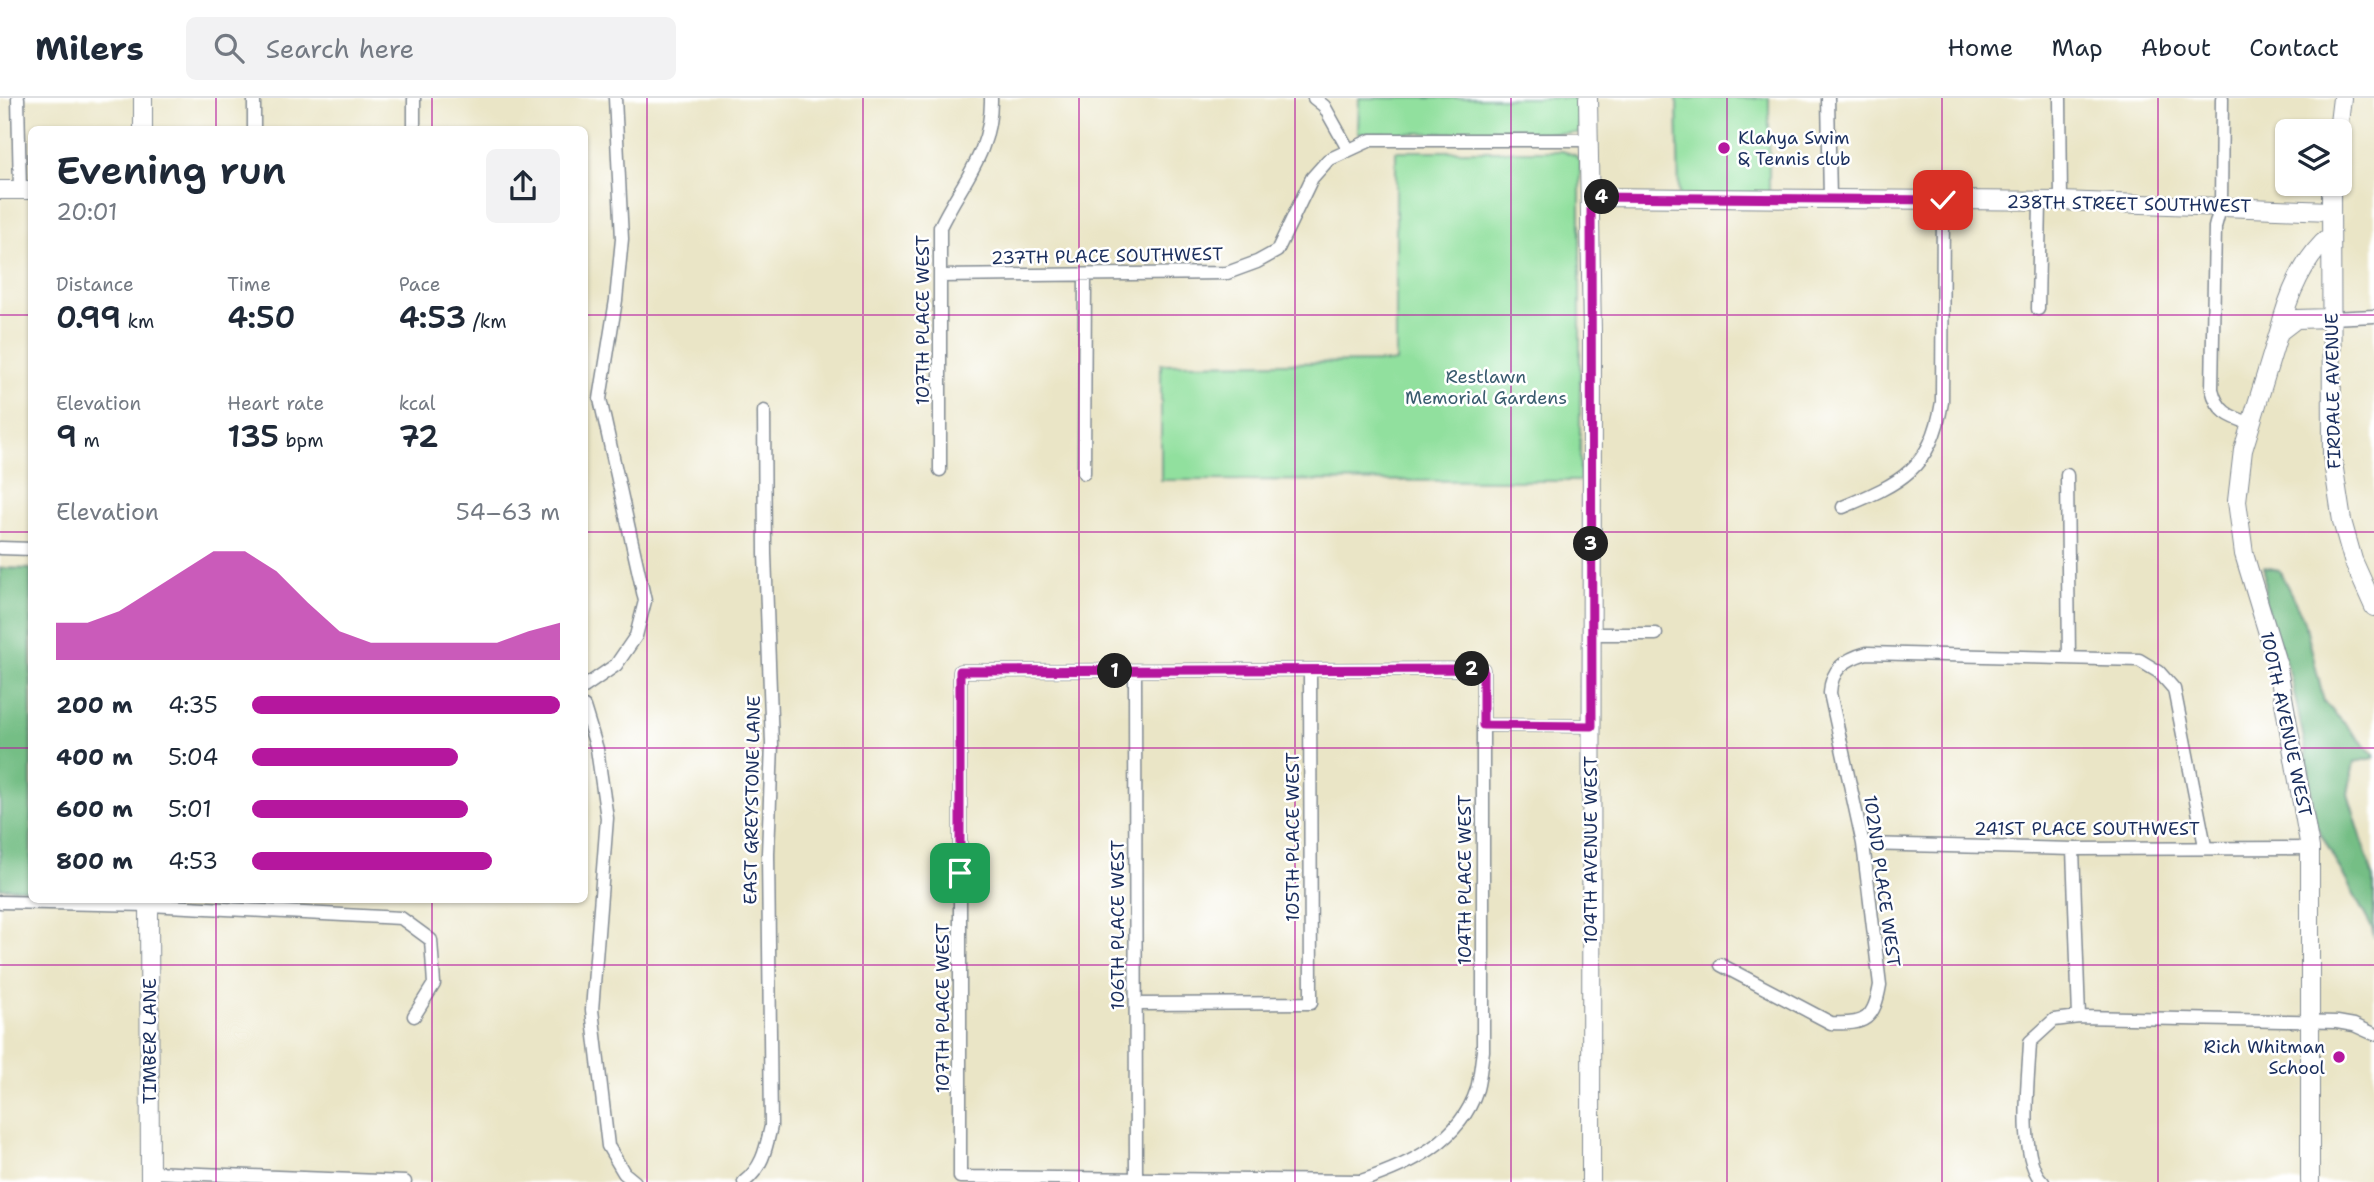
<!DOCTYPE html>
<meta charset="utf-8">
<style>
body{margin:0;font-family:"Shantell Sans",sans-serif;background:#f2f2f3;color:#1f2937;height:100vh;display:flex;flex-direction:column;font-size:26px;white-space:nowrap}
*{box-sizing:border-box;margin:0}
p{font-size:23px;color:#747a83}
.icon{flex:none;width:38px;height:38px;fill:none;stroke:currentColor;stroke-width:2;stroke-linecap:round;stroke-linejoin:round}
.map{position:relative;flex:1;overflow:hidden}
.panel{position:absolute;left:28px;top:28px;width:560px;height:777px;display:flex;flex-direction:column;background:#fff;border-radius:10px;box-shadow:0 2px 5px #0004}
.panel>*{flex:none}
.controls{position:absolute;left:2275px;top:21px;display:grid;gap:14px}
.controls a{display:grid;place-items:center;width:77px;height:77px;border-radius:10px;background:#fff;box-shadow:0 2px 5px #0004;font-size:35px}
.pin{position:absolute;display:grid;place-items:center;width:60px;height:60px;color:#fff;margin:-30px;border-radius:14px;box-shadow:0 4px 10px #0006}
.km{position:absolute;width:35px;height:35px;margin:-18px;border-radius:50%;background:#222;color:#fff;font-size:19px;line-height:35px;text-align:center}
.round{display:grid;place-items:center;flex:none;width:74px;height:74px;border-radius:10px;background:#f2f2f3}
.headline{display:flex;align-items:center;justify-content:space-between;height:119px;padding:0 28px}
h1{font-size:38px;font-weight:600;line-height:52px}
.figures{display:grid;grid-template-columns:repeat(3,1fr);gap:10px;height:119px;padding:7px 28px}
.figures div{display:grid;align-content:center}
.figures b{font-size:30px;font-weight:600}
.figures small{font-size:19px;font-weight:400}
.figures p{font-size:19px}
.chart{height:196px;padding:14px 28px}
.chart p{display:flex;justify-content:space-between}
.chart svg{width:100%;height:126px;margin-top:7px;fill:#b5179e;opacity:.7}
ul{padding:0 28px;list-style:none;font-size:23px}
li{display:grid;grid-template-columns:112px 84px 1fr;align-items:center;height:52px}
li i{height:18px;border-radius:9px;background:#b5179e}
header{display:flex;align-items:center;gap:42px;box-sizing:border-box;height:98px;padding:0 35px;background:#fff;border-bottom:2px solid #e0e1e3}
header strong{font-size:33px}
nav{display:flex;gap:38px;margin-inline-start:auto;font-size:24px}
.search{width:490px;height:63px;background:#f2f2f3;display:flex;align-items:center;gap:18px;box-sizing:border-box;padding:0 24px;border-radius:10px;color:#747a83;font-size:26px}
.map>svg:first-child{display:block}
.green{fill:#91e09e;stroke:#56887e;stroke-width:2}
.forest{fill:#74be85;stroke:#487672;stroke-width:2}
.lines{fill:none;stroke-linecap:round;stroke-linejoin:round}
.street-casing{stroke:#828a92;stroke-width:15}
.secondary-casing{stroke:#828a92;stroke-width:20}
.street{stroke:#fff;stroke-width:12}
.secondary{stroke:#fff;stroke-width:18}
.route-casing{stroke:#fff;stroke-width:14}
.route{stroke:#b5179e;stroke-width:9}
.grid{fill:none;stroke:#b5179e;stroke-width:2;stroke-opacity:0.55}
.poi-dot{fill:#b5179e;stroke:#fff;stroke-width:2.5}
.labels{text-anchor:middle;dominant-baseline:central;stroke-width:5;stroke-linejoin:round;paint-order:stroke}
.poi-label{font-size:18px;fill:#1b2f5e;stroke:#fff;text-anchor:start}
.street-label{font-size:18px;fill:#1b2f5e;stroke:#fff}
.park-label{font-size:18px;fill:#385b6e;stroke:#fff}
</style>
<header>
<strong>Milers</strong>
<div class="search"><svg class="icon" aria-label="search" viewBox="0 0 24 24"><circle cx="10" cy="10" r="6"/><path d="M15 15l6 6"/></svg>Search here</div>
<nav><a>Home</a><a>Map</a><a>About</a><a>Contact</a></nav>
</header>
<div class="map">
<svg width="2374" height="1084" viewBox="0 0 2374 1084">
<rect width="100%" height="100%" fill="#fff"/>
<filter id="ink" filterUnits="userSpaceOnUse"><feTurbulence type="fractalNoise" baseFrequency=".0143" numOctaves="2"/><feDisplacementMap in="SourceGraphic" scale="14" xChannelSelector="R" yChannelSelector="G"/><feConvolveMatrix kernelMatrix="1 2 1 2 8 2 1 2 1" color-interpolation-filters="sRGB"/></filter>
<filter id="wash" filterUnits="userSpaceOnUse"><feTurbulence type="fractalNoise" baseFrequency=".00686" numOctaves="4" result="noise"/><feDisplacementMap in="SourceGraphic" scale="28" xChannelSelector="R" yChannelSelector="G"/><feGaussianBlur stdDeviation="1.57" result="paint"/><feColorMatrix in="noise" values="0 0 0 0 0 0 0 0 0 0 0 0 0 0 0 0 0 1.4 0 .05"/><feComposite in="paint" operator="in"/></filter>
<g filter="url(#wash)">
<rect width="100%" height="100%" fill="#eae5c6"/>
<path class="green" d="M1359,0h219l1,35h-221z
M1677,0h92v100h-90z
M1396,53h166l13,4 5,7v319l-419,-1v-116l235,-2z"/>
<path class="forest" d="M2264,469l15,3 26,52 19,80 50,53v3l-20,4 -6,32 26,86v58l-2,-10 -56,-103 -10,-76 -16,-75 -25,-71z
M0,470l31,1v320l-31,-1z"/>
</g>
<g filter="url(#ink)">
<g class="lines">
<defs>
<path id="street" d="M18,0l2,92
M414,0v32
M1314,0l10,8 24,43
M1828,0l2,101
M2060,0l1,103
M2222,0l-1,107 -6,22 -3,162c5,22 17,28 38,34
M254,32v-32
M940,178l287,-3 30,-11 20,-11 35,-73 16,-18 43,-20h217
M2038,211l2,-108
M2331,220l43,-2
M940,372v-243c22,-46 52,-74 51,-129
M1084,375l1,-198
M2067,377l2,183
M1843,409c58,-24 88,-38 99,-105l1,-202
M0,450l32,1
M1592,536h64
M1483,571v382c-2,13 -3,26 -6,38 -17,53 -68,76 -116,92l-401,-4v-506z
M1135,573l1,508
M584,589l32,-22 20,-29 9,-35 -45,-202 16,-99 6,-61 -7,-141
M584,609l13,42 10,69 -15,192 16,136 16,27 11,9
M1483,627l109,1
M1863,746l210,5 237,-1
M2073,751l6,168
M0,804l149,3 252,13 30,22 3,44 -20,32
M1721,867l110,58c35,2 43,-4 49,-38l-17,-141 -33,-151c1,-24 15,-34 37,-40l272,7 20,12 15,17 31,157
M1136,906l175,-1 -1,-333
M151,1074l254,10
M744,1084c19,-15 22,-34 27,-56l-3,-272 4,-110 -7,-190 -1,-143
M2043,1084c-26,-23 -14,-108 -13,-140l24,-22 25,-3 258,5 17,3 20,9"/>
<path id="secondary" d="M143,0v32
M1588,0l4,236 -1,848
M2338,33l4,-33
M2331,86l1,272 10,65 11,39 21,47
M0,92h32
M1591,99l470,4 269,10
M2279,234c9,-36 23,-72 51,-96
M149,802l1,282
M2310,1084v-334l-33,-185 -33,-109 -7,-53 6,-51 36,-118 17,-13 35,-1"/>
</defs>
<use href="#street" class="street-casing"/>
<use href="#secondary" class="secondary-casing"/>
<use href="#street" class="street"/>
<use href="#secondary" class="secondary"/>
</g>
</g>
<g class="lines" filter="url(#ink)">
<defs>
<path id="route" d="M960,775v-202l523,-2v56l109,1 -1,-529 352,3"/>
</defs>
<use href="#route" class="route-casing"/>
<use href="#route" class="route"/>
</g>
<path class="grid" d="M216,0v32M432,0v32M647,0v1084M863,0v1084M1079,0v1084M1295,0v1084M1511,0v1084M1727,0v1084M1942,0v1084M2158,0v1084M0,217h32M584,217h1790M0,434h32M584,434h1790M0,650h32M584,650h1790M216,802v282M432,802v282M0,867h2374"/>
<g class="poi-dot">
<circle cx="1724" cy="50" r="7"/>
<circle cx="2339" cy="959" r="7"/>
</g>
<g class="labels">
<g class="poi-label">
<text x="1738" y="40">Klahya Swim<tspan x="1738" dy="21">&amp; Tennis club</tspan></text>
<text x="2325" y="949" text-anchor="end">Rich Whitman<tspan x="2325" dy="21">School</tspan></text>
</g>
<g class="street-label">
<text transform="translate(2129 106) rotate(1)">238TH STREET SOUTHWEST</text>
<text transform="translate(1107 158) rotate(-1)">237TH PLACE SOUTHWEST</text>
<text transform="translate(923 222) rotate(-90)">107TH PLACE WEST</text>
<text transform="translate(2333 293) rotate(-91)">FIRDALE AVENUE</text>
<text transform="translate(2286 626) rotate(78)">100TH AVENUE WEST</text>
<text transform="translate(752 702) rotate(-89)">EAST GREYSTONE LANE</text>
<text x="2087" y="731">241ST PLACE SOUTHWEST</text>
<text transform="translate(1293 739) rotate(-90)">105TH PLACE WEST</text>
<text transform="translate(1591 752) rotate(-90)">104TH AVENUE WEST</text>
<text transform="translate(1465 782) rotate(-90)">104TH PLACE WEST</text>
<text transform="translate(1882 783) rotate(82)">102ND PLACE WEST</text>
<text transform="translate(1118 827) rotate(-90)">106TH PLACE WEST</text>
<text transform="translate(943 910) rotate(-90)">107TH PLACE WEST</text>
<text transform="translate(150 943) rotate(-90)">TIMBER LANE</text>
</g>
<g class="park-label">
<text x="1486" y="279">Restlawn<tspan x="1486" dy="21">Memorial Gardens</tspan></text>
</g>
</g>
</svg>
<div class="controls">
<a><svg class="icon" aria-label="layers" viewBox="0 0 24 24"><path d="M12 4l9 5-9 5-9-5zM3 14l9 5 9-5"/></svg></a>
</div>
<div class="pin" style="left:960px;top:775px;background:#1e9e55"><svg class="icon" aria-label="arrive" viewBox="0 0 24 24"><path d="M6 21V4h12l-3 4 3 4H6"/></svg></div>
<div class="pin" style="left:1943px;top:102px;background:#d93025"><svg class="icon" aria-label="check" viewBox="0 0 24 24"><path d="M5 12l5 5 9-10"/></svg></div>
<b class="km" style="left:1115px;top:573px">1</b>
<b class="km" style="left:1472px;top:571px">2</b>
<b class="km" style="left:1591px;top:446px">3</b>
<b class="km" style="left:1602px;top:99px">4</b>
<section class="panel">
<div class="headline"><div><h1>Evening run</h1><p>20:01</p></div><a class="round"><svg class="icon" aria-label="share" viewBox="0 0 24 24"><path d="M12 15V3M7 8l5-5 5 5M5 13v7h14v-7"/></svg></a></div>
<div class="figures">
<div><p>Distance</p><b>0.99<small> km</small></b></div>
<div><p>Time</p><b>4:50</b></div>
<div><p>Pace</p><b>4:53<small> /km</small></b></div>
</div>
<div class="figures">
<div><p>Elevation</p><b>9<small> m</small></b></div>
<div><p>Heart rate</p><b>135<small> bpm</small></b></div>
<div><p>kcal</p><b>72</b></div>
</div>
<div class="chart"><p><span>Elevation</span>54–63 m</p>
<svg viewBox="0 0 160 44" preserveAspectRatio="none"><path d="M0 44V31L10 31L20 27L30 20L40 13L50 6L60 6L70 13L80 24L90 34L100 38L110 38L120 38L130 38L140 38L150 34L160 31V44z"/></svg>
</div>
<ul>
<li><b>200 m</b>4:35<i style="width:100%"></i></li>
<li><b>400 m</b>5:04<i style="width:67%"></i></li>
<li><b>600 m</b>5:01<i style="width:70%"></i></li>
<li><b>800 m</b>4:53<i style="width:78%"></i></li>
</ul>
</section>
</div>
